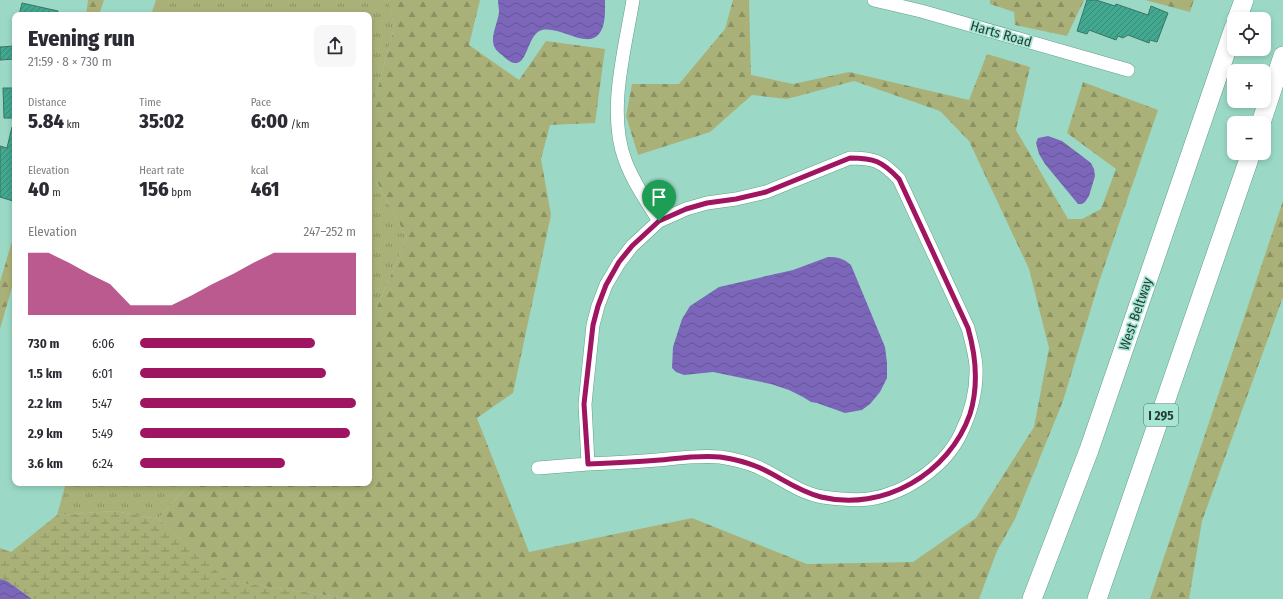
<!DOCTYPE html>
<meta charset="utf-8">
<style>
body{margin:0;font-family:"Fira Sans Condensed",sans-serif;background:#f7f7f7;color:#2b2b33;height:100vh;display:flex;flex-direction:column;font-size:15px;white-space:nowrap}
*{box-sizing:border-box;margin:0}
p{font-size:13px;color:#7c7c81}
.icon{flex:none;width:22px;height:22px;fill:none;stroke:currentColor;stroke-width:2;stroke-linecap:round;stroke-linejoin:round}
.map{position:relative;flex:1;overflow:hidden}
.drawer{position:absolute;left:12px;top:12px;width:360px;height:474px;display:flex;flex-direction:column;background:#fff;border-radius:8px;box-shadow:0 2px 6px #0003}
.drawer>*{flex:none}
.buttons{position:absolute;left:1227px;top:12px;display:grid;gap:8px}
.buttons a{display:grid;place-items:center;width:44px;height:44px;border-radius:8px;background:#fff;box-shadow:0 2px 6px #0003;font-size:20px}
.pin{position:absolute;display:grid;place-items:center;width:34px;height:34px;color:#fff;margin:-41px -17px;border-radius:50% 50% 50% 0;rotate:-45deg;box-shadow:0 0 4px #0007}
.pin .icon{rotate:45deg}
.round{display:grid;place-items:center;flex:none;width:42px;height:42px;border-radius:8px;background:#f7f7f7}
.headline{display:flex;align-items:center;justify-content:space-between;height:68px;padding:0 16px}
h1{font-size:22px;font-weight:800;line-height:30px}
.stats{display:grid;grid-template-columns:repeat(3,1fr);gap:6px;height:68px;padding:4px 16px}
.stats div{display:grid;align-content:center}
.stats b{font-size:20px;font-weight:800}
.stats small{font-size:11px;font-weight:400}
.stats p{font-size:11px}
.chart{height:112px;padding:8px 16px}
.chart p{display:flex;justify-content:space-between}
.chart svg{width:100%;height:72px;margin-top:4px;fill:#9f1561;opacity:.7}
ul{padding:0 16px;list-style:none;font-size:13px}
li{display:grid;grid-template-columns:64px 48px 1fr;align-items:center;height:30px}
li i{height:10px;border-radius:5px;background:#9f1561}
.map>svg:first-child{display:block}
.forest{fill:url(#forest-firs)}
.wetland{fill:url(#wetland-marsh)}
.park{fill:url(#park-tufts)}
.water{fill:url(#water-waves)}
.building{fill:url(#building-hatch);stroke:#387565}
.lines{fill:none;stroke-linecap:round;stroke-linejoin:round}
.minor-casing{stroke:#629e8d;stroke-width:14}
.highway-casing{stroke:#629e8d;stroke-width:20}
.minor{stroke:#fff;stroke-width:13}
.highway{stroke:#fff;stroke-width:19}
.route-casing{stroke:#fff;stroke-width:8}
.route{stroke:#9f1561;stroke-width:5}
.labels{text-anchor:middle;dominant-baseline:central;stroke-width:3.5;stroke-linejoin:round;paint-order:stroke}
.shield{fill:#a7e6d3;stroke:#4c7166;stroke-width:1}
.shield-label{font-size:13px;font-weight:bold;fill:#253f38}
.street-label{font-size:14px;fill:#253f38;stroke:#a7e6d3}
</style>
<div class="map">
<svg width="1283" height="599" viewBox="0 0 1283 599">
<defs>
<pattern id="forest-firs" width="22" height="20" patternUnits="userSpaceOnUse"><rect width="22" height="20" fill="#aab178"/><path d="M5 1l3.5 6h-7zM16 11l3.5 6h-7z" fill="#8a9163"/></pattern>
<pattern id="wetland-marsh" width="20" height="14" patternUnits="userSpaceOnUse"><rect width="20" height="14" fill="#aab178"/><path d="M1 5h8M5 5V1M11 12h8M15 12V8" fill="none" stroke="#8a9163"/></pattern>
<pattern id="park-tufts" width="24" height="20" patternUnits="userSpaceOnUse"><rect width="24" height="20" fill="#aab178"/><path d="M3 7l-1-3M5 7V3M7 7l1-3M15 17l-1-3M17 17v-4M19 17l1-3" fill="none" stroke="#8a9163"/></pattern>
<pattern id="water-waves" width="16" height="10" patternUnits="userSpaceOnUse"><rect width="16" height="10" fill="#7c66ba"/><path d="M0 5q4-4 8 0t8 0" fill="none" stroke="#655598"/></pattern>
<pattern id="building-hatch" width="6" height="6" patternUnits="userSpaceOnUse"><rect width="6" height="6" fill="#42a88f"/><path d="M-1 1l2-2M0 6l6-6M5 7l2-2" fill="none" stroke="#378a76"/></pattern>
</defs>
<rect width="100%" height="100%" fill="#9bd9c6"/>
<path class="forest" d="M88,0h16l-5,15h-13z
M388,0h92l-11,45 50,35 27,-39 59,8 -10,74 -45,2 -9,34 10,56 -38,178 -36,25 52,134 163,-34 115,46 106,-2 63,-44 58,-91 15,-79 -20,-79 -60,-128 -29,-30 -86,-30 -67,18 -35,-4 -42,37 -72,23 -12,-39 6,-32h47l46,-55 8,-29h16l2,75 42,9 56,-12 120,28 18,-46 43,13 -14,63 52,89h14l19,-10 15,-40 -49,-36 16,-51 75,28 -59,172 -36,119 -48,118 -18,32 -18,48h-626l-126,-18 -69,-62 32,-36h179v-158l38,-87 -38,-71v-47l26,-96z
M990,0h94l-17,36 -52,-11 -1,-13 -24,-8z
M1145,0h49l-4,12z
M1283,201v96l-81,224 -13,78h-39z
M15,231v46l-15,52v-47z"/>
<path class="wetland" d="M115,511l43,8 70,62 125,18h-321l-25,-18 -7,-2v-31l11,4 46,-37z"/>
<path class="park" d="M156,0h232l7,24 -26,96v-105h-218z
M369,167l38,71 -38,87z
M66,483h124l-32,36 -43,-8 -58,4z"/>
<path class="water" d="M498,0h107c0,10 1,28 -7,35 -13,13 -38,-9 -56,-5 -18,5 -13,49 -38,27 -2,-3 -7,-5 -9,-9 -6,-10 3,-25 4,-36 0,-4 -1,-8 -1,-12z
M1048,136l14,5 29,22 3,6 1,7 -6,20 -4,6 -3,2h-4l-33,-40 -6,-10 -3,-11 2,-5z
M828,257c10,0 15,1 23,8l34,82 2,16v15l-7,14 -10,12 -8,6 -17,3 -28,-10 -6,-1 -8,-5 -14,-7 -18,-6 -58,-12 -29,3 -8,-3 -4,-4 1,-21 9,-28 8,-13 29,-19 74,-17z
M0,579l7,2 25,18h-32z"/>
<path class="building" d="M1087,0h9l19,6 1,-2 32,11 3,-9 17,7 -11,29 -7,-2 -1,3 -21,-8 -5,3 -5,-2 -2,4 -27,-10 -2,4 -10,-3z
M22,3l36,8v4h-39z
M15,46v13l-15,1v-13z
M3,88h12v30h-11z
M12,127h3v67l-2,7 -13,-4v-51l7,2z"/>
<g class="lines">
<defs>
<path id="minor" d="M633,0c-8,49 -26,112 -8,160 8,22 22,42 34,61
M874,0l47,11 207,59
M850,158c24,0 32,3 49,21l69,149c3,12 7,25 8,38 1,23 -5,47 -15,67 -15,33 -56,61 -92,66 -15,2 -31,0 -46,-2 -24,-4 -43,-20 -65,-30 -12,-5 -24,-8 -38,-10 -21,-2 -42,1 -63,3 -23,2 -46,3 -69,4l-3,-60 8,-79 5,-19 8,-21 13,-22 13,-17 27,-25 27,-12 21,-6 29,-4 30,-7z
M538,468l50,-4"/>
<path id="highway" d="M1237,19l7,-19
M1261,123l22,-67
M1032,599l57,-149 145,-422
M1097,599l154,-446"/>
</defs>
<use href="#minor" class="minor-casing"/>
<use href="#highway" class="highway-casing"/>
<use href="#minor" class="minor"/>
<use href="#highway" class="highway"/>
</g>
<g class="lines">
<defs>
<path id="route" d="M850,158c24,0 32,3 49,21l69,149c8,28 11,57 2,86 -21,60 -87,98 -149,83 -24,-6 -42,-21 -63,-30 -12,-5 -24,-8 -38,-10 -20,-2 -40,1 -60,3 -24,2 -48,3 -72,4l-4,-60 9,-79 5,-19 8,-21 13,-23 13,-16 27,-25 27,-12 21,-6 29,-4 30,-7z"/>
</defs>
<use href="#route" class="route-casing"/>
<use href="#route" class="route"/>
</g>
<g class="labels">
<rect class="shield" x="1144" y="404" width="34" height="22" rx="3"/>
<g class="shield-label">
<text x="1161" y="415">I 295</text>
</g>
<g class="street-label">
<text transform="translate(1001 34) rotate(16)">Harts Road</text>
<text transform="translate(1136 314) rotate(-71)">West Beltway</text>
</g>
</g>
</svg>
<div class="buttons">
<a><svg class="icon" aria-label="locate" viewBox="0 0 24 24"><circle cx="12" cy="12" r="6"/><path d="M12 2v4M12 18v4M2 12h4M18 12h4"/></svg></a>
<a>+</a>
<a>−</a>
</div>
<div class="pin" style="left:659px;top:221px;background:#1e9e55"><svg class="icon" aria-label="arrive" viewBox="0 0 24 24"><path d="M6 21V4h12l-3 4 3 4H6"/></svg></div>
<section class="drawer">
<div class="headline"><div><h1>Evening run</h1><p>21:59 · 8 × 730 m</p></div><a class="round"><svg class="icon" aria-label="share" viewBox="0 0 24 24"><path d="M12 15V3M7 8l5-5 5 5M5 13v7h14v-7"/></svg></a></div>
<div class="stats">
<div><p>Distance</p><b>5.84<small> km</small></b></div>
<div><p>Time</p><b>35:02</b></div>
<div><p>Pace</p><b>6:00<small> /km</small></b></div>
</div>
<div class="stats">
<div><p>Elevation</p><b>40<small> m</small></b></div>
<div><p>Heart rate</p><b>156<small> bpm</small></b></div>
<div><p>kcal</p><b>461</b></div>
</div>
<div class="chart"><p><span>Elevation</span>247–252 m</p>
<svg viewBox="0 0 160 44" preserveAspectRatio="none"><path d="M0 44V6L10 6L20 12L30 19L40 25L50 38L60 38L70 38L80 32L90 25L100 19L110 12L120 6L130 6L140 6L150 6L160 6V44z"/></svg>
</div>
<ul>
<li><b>730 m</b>6:06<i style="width:81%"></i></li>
<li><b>1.5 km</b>6:01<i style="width:86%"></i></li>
<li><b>2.2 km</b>5:47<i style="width:100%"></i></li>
<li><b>2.9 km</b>5:49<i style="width:97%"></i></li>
<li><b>3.6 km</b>6:24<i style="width:67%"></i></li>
</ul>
</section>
</div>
